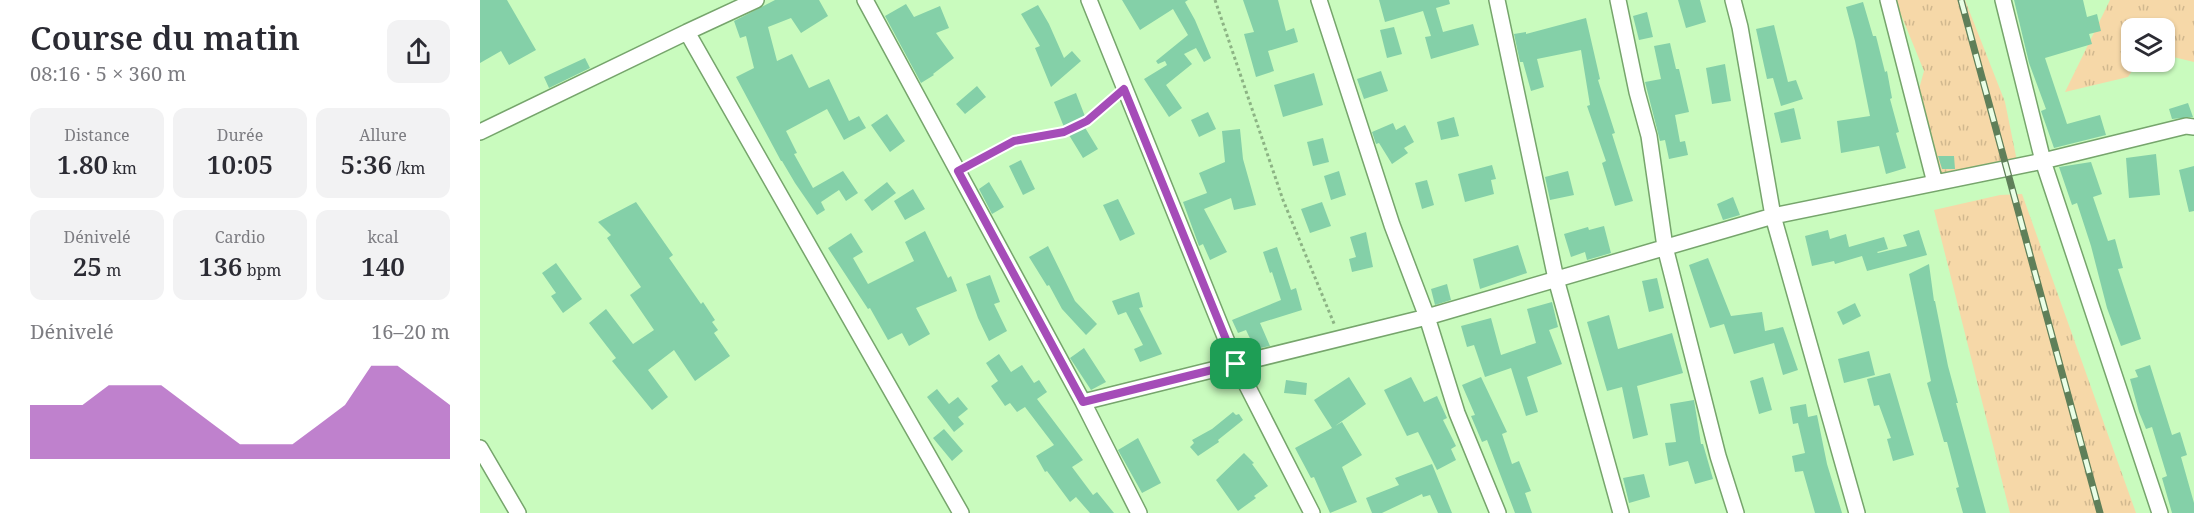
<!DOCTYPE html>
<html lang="fr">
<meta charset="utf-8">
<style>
body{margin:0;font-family:"Noto Serif",serif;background:#f2f2f3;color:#2b2b33;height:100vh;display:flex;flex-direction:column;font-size:22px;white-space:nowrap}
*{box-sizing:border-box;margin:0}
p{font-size:20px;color:#7c7c81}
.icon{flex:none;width:33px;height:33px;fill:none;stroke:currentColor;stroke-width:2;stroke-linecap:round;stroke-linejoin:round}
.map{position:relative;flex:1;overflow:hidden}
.sheet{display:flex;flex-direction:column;background:#fff;width:480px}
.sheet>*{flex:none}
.fabs{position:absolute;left:1641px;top:18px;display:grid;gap:12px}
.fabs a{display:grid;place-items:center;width:54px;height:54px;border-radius:12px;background:#fff;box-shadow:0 2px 4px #0004;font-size:30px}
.pin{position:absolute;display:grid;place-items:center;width:51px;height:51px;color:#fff;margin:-26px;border-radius:12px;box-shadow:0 3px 9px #0006}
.round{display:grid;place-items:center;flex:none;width:63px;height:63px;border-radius:12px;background:#f2f2f3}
.overview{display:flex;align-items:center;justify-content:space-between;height:102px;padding:0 30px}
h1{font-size:33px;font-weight:600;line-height:45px}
.stats{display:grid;grid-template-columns:repeat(3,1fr);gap:9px;height:102px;padding:6px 30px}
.stats div{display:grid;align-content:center;border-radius:12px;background:#f2f2f3;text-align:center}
.stats b{font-size:26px;font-weight:600}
.stats small{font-size:16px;font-weight:400}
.stats p{font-size:16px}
.chart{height:168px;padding:12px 30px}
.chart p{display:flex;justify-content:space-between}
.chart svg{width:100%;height:108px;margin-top:6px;fill:#a54cb8;opacity:.7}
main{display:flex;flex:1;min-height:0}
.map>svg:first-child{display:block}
.grass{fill:url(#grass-tufts)}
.building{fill:#84d0a8}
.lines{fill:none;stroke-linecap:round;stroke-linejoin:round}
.minor-casing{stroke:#76a56c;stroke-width:18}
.path{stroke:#8cb384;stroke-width:3;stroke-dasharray:3 3;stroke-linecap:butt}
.minor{stroke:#fff;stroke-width:15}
.rail-casing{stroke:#5f7f59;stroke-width:7}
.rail{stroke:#eafee6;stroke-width:4.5;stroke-dasharray:14;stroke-linecap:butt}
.route-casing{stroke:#fff;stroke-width:12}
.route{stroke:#a54cb8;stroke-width:8}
</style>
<main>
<section class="sheet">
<div class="overview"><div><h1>Course du matin</h1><p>08:16 · 5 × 360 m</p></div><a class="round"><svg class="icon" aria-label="share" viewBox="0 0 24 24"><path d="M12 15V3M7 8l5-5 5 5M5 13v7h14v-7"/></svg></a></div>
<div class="stats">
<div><p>Distance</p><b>1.80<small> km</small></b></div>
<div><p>Durée</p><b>10:05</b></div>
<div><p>Allure</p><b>5:36<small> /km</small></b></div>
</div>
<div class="stats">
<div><p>Dénivelé</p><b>25<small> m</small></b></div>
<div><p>Cardio</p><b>136<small> bpm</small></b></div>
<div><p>kcal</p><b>140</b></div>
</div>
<div class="chart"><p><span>Dénivelé</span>16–20 m</p>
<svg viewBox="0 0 160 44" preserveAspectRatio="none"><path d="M0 44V22L10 22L20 22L30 14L40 14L50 14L60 22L70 30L80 38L90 38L100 38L110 30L120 22L130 6L140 6L150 14L160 22V44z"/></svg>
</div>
</section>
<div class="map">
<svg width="1714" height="513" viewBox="0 0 1714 513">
<defs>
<pattern id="grass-tufts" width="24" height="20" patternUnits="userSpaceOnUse" patternTransform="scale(1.5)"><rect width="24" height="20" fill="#f6d8a8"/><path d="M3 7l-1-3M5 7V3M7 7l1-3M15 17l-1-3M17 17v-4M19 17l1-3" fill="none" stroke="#d1b88f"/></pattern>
</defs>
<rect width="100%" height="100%" fill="#c9fbbe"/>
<path class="grass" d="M1415,0h70l40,102 14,69 -82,11 -18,-93 5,-18z
M1630,0h84v62l-29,-7 -1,-27h-32v34h6l-10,15 -63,15z
M1542,194l114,319h-126l-76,-303 66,-15z"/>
<path class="building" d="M0,0h27l29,50 -27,15 -8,-14 -21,12z
M295,0h44l9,16 -27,17 -10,-15 -23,9 9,34 15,-7 17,34 20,-9 20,42 10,-5 7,12 -22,12 -17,-31 -41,22 11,22 -3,1 19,34 30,-17 15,22 -12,8 -7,-11 -18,12 4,8 -8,5 -22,-32 -13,-22h-1l-45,-84 18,-9 -8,-32 -6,2 -6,-17z
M642,0h66l-3,2 10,18 16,38 -7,4 -8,-14 -12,6 8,10 -26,21 16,23 -13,9 -25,-38 23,-14 -2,-4 -7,3 -2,-3 32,-26 -15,-26 -33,21z
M763,0h35l8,31 8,-3 4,14 -30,9 6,20 -18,6 -12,-43 10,-2z
M899,0h70l1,4 -14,4 7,24 30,-8 6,21 -48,14 -6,-22 6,-1 -8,-25 -38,11z
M1198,0h22l6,22 -20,6z
M1534,0h69l4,17 10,-3 4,17 -12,3 3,10 -47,14 22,66 33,-9 6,20 -52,13 -13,-37 5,-2 -17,-46z
M1383,2l10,34h3l9,36 2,-1 5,27 -2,1 9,33 -3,1 10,35 -20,6 -7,-28 -38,7 -4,-32 33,-5 -15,-75 -9,-34z
M426,4l8,13 26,-11 9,22 -13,5 18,25 -21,16 1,1 -13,8 -36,-67z
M558,5l11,19 15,34 8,-7 9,10 -30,26 -16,-39 5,-2 -19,-32z
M1167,12l6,25 -14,3 -6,-24z
M1106,18l14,61 -2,1 17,53 -3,1 21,67 -18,5 -13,-43 4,-2 -19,-55 3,-1 -9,-55 -44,9 7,28 -13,4 -8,-29h-3l-6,-28 12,-2v2z
M1294,25l14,57 8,-2 7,19 -22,7 -8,-28 -6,1 -11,-50z
M914,27l8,27 -15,4 -7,-28z
M1190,43l6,26h3l10,43 -14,3 5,27 5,-1 3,14 -19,4 -4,-19 -5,1 -15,-59 16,-3 -7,-33z
M105,58l5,10 -41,20 -5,-11z
M1245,64l6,37 -19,3 -6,-36z
M901,71l7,20 -24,8 -7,-20z
M834,73l9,32 -40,12 -9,-32z
M497,86l9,11 -21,17 -9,-10z
M596,93l10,26 -5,2 17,28 -15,9 -19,-31 -10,-25z
M1708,103l5,14 -21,2 -3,-10z
M1314,108l7,31 -20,4 -7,-30z
M728,112l8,17 -17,8 -8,-17z
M407,114l18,27 -15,11 -19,-27z
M974,117l5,19 -18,4 -4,-18z
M913,123l3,7 9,-5 9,17 -10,6 4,5 -16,11 -13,-21 -3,1 -4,-12z
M760,129l3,30 13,46 -22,5 -3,-12 -27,11 23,43 -17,8 -7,-16 -4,2 -16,-44 24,-9 -8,-20 26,-11 -3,-31z
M843,138l6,24 -16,4 -6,-24z
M1676,154l4,41 -31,3 -3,-40z
M1458,156h16l1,13h-13z
M541,160l14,29 -12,6 -14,-29z
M1611,162l11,32 -9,3 15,44 7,-2 8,29 -5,1 23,70 -20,7 -14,-38 -16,-62 -14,-43 -5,2 -13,-38z
M1012,165l4,14 -5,1 3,14 -29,8 -7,-28z
M1714,166v45l-5,1 -10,-42z
M859,171l7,24 -15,5 -7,-24z
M1088,171l6,24 -24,5 -5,-23z
M947,180l7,25 -12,4 -7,-26z
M407,182l9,11 -24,18 -8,-11z
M509,182l15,25 -12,7 -13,-25z
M433,189l12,20 -20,11 -11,-19z
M1253,197l7,18 -17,5 -6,-16z
M638,199l17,35 -15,7 -17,-36z
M156,202l37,53 -4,3 32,46 2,-2 12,18 -3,2 6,8 -4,3 16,23 -35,25 -21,-31 -26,20 20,27 -16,13 -40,-49 4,-3 -27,-35 17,-14 27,35 21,-14 -24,-35 11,-8 -34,-49 4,-3 -13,-13z
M842,202l9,24 -21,7 -9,-24z
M1124,226l7,27 -24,7 -2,-8 -14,5 -7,-23 24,-7 1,3z
M1348,230l2,9 16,-5 3,13 35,-10 4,12 -11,3 1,1 29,-7 -4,-11 16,-5 8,25 -60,16 -5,-15 -27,8 -1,-3 -22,5 -7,-30z
M445,231l23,47 3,-2 6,15 -41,17 14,26 -21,12 -7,-13 -14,7 -18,-32 -2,1 -40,-61 23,-15 12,19 -10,6 15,26 46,-23 -9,-19z
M886,232l7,35 -21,5 -3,-13 7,-2 -6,-20z
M1038,245l9,28 -47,16 -7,-30z
M568,246l27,55 22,23 -11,11 -24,-26 -13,-24 -2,1 -18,-29z
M797,247l14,43 5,-2 6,22 -42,13 10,23 -15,3 -9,-19 -8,3 -6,-13 49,-20 -9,-28 -2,1 -7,-21z
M1228,258l23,58 31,-4 3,19 18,-4 15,43 -15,5 -9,-32 -40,11 -10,-30 -14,4 -21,-63z
M76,263l26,36 -19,14 -12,-17 5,-3 -14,-20z
M1449,264l5,37h1l13,65 10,37h-2l30,110h-23l-7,-25 3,-1 -12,-45h-3l-17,-59 4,-2 -22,-107z
M510,275l10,27 -6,2 13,27 -18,10 -11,-23 -12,-34z
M1177,278l7,30 -15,4 -7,-31z
M967,284l4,16 -16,5 -4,-16z
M659,292l4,15 -4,1 23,46 -22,8 -6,-13 9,-4 -17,-33 -8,3 -6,-14z
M1072,302l6,25 -9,3 13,34 -35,13 11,35 -12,4 -15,-48 -26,9 -11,-32 -7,2 -6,-21 30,-8 10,37 35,-12 -9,-34z
M1375,303l6,13 -18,9 -6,-13z
M1129,315l9,34 54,-16 11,40 -46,13 11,49 -15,4 -11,-52 -15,4 -20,-69z
M604,348l22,34 -15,8 -21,-32z
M1389,351l6,24 -31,8 -6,-24z
M519,354l12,18 11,-7 12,18 5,-3 8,12 -10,7 46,61 -11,7 21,28 4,-3 17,21h-24l-14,-16 -6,5 -23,-31 -2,1 -9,-16 18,-11 -29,-38 -8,5 -7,-9 -5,3 -14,-20 7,-5 -12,-18z
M1670,365l22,70 8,-3 7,23 -6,2 13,46v10h-22l-10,-35 5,-2 -15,-49 -6,2 -7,-17 -9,-33 8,-2 -3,-7z
M1410,373l24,82 -21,6 -6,-22 4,-1 -12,-33 -5,1 -7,-27z
M869,377l17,27 -31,22 7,-4 20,33 -20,12 15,35 -27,11 -16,-36 -3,1 -16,-30 37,-20 -18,-28z
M931,377l13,25 13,-6 10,22 -4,2 13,26 -5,3 5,11 -19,10 -19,-38 -11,4 -23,-46z
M1001,377l26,55 -5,2 10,30 7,-3 12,30 -6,2 7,20h-17l-28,-73 -5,2 -11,-26 4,-1 -13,-30z
M1283,377l9,33 -13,4 -9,-33z
M806,380l21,3 -1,12 -22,-2z
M457,389l12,15 9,-7 10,12 -10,8 6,7 -10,8 -27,-35z
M1214,400l7,44h2l10,35 -18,5 -7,-23 -19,5 -4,-23 11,-1 -6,-38z
M1326,404l2,13 9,-2 10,49 15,49h-27l-12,-42 -8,1 -3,-16 13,-3 -7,-30 -5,1 -3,-17z
M753,412l3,3 3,-1 4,6 -25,20 1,2 -21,14 -8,-9 4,-4 -2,-3 20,-11z
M464,429l19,22 -11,10 -19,-23z
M658,438l23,45 -19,10 -24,-43z
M764,453l10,10 -2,1 16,22 -14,10 2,2 -18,13 -22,-31z
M952,464l20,49h-14l-8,-18 -7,2 -1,-3 -40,19h-10l-6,-15 33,-13 -4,-7z
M1164,474l6,23 -21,6 -6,-25z"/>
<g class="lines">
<defs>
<path id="minor" d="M276,0l-69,32 274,481
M385,0l218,402 56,111
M839,0l73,225 35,92 30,96 41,100
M1017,0l59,279 65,234
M1138,0l19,92 12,44 16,111 53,209 18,57
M1253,0l7,27 33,189 84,297
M1408,0l47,183
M1523,0l40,161 117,352
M0,132l207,-100
M603,402l153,-38 -147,-364
M0,448l38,65
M832,513l-76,-149 191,-47 346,-101 270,-55 143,-35 8,1"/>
</defs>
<use href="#minor" class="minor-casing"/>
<path class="path" d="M735,0l68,200 52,126
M490,164l44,-23 49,-9 24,-11 27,-23"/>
<use href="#minor" class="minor"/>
<defs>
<path id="rail" d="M1481,0l139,513"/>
</defs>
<use href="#rail" class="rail-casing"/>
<use href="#rail" class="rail"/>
</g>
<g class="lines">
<defs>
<path id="route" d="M644,89l112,275 -153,38 -125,-231 56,-30 50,-9 23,-11z"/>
</defs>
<use href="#route" class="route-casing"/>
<use href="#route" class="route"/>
</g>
</svg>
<div class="fabs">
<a><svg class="icon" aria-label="layers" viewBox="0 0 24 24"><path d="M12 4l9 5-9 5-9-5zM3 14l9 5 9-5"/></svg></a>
</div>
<div class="pin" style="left:756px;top:364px;background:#1e9e55"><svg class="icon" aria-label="arrive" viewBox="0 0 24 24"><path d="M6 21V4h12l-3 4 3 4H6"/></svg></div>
</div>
</main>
